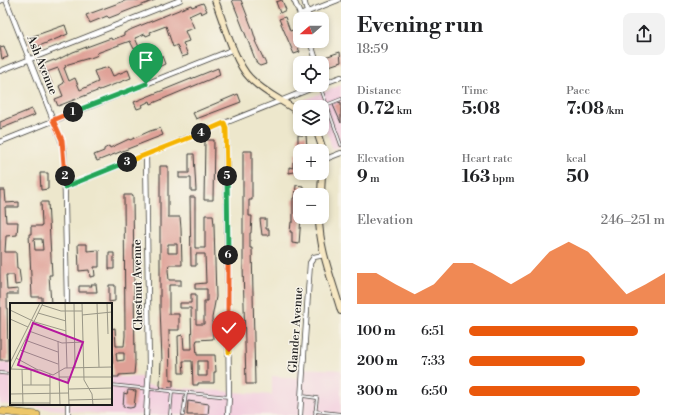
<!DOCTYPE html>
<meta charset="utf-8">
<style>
body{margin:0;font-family:"Libre Bodoni",serif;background:#f2f2f2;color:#202124;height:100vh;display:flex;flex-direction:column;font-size:15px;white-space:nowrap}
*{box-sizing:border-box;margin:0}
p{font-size:13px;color:#757577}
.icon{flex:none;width:22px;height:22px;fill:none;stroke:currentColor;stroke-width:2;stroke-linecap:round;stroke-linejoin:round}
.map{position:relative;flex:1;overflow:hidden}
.details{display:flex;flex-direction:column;background:#fff;width:340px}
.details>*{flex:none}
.needle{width:26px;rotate:250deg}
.fabs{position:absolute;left:293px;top:12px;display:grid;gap:8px}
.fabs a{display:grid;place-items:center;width:36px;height:36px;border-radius:8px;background:#fff;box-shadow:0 2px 6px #0003;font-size:20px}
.pin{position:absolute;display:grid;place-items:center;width:34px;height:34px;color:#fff;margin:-41px -17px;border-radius:50% 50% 50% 0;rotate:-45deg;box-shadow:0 0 4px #0007}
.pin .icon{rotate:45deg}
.km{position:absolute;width:20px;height:20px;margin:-10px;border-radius:50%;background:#222;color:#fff;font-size:11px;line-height:20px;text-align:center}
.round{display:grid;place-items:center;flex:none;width:42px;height:42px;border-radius:8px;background:#f2f2f2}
.head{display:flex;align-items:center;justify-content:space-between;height:68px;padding:0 16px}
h1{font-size:22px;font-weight:800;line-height:30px}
.figures{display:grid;grid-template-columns:repeat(3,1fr);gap:6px;height:68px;padding:4px 16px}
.figures div{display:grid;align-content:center}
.figures b{font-size:17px;font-weight:800}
.figures small{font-size:11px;font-weight:400}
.figures p{font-size:11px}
.chart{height:112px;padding:8px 16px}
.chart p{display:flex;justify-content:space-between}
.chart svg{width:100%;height:72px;margin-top:4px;fill:#ea580c;opacity:.7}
ul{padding:0 16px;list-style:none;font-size:13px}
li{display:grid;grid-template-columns:64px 48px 1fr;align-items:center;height:30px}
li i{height:10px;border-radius:5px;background:#ea580c}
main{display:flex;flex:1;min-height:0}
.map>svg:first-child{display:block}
.built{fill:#f3cfdf}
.building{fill:#dfa096;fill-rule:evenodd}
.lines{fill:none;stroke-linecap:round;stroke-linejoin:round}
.lane-casing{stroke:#3b3a36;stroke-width:3.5}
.street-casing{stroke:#3b3a36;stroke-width:6}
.secondary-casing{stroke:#3b3a36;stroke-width:8}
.primary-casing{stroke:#3b3a36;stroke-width:8}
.lane{stroke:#fff;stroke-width:2}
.street{stroke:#fff;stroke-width:4.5}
.secondary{stroke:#f7e8c3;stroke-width:6}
.primary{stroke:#ecc669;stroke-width:7}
.split-1-casing{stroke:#fff;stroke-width:8}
.split-2-casing{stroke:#fff;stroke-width:8}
.split-3-casing{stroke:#fff;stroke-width:8}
.split-4-casing{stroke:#fff;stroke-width:8}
.split-5-casing{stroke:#fff;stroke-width:8}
.split-6-casing{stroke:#fff;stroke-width:8}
.split-7-casing{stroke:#fff;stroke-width:8}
.split-8-casing{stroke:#fff;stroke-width:8}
.split-1{stroke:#22a559;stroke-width:5}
.split-2{stroke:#f0652b;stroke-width:5}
.split-3{stroke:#22a559;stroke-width:5}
.split-4{stroke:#f5b400;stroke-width:5}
.split-5{stroke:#f5b400;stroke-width:5}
.split-6{stroke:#22a559;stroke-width:5}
.split-7{stroke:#f0652b;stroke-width:5}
.split-8{stroke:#f5b400;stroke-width:5}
.labels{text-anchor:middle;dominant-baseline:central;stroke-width:3;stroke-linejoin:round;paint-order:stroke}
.street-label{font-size:12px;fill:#1c1c1c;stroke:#f7f3e8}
.inset-road{fill:none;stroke:#999686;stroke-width:1}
.view{fill:#b5179e;fill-opacity:0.15;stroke:#b5179e;stroke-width:2}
.inset-edge{fill:none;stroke:#1c1c1c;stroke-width:2}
</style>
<main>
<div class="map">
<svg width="341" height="415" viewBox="0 0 341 415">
<rect width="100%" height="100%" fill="#f7f3e8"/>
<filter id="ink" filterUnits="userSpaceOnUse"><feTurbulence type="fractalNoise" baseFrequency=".025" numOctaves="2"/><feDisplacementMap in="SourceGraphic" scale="8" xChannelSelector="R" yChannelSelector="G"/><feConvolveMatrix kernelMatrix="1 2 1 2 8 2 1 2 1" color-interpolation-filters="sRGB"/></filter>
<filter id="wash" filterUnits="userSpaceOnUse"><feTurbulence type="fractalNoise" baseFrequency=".012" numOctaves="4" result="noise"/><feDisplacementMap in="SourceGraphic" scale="16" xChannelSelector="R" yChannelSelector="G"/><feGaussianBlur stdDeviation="0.9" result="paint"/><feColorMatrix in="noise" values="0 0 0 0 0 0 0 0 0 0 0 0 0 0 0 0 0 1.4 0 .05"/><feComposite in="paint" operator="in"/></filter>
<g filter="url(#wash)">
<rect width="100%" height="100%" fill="#ede7cc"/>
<path class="built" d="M341,85v61l-9,4 -3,-12 -7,-15v-16h-17l-6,-5z
M0,363h11v41h100v-27h31l1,8 129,10v-19l26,2 1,-10 42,2v45h-230l-111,-11z"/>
<g id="blocks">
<path class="building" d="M127,0h28l-46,18 -2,-2 -17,7 -4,-8z
M232,0h9l11,28 4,13h-1l11,23 -6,2 -3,-2z
M282,0l4,10 -6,3 -4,-11z
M203,3l4,8 -6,3 -1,-3 -11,5 5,12 -9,3 4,10 -6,2 5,12 -6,2 -5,-12 -4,2 -7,-21 -16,6 1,2 -5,2 -1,-2 -10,4 4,9 -5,2 -4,-8 -33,12 1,2 -5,2 -28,8 1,2 -2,1 5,13 6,-3 5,12 18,-8 -4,-11 15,-4 4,9 15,-6 3,8 -73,28 -3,-7 8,-3 -4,-10 5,-3 -6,-15 -11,4 5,12 -5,2 -9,-20 16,-6 1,1 18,-9 38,-14 1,2 12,-5v-2l8,-4 59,-24 1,2z
M285,17l5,14 3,-1 7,17 -2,1 2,4 -6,2 -15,-35z
M65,25l3,9 -36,15 -4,-11z
M4,46l4,11 -6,2 -2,-12z
M340,52l1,10 -12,4 -4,-9z
M162,56l3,8 -17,8 -3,-8z
M218,68l2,7 -69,29 -1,-3 -8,4 1,2 -6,2 -3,-7z
M238,94l3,8 -45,17 -3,-6z
M341,102v21l-8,-18z
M32,109l3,6 -35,14v-7z
M160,128l3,7 -66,26 -3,-6 10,-4v-2l5,-3 1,2 19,-9 1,1 20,-9z
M298,135h8l1,13 -9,-1z
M205,140h9l-1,60h-9z
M243,151h9v49h-3v16h3l-1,17h-1v15h2l3,136h-9l-3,-119z
M296,153h4v18l-11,2v-6l4,1v-6h2z
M189,154h5l2,37h-5v-13h-12v-5h10z
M160,166h8v51h12l1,11 1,37h-13l-1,5 1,10h12v5h-12v29h10v16h-10l1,51 3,-1v7l-12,1 -1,-3 1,-24h1l-2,-54zM168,244h9v9h-9z
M40,173h8v16l-7,1z
M296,185l7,1v7l-3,-1 1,25 -2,27 -7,-1v-11h-2l1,-10h2v-24h2z
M0,190h5l1,13 13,-1v5h-14l1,15h12l-1,13 -11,1 -1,16h11l1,17h2l2,15 -6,1 -1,-10h-8l1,15 11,-1v5h-11l1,66h-8z
M124,195h9l2,169 -1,10 -15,1v2h-6l-2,-48 4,-1 1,18h8l1,-10zM116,353h8v7l-7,1z
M190,197h5v51h10v-33h8l1,10 2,72 -4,21 1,21 -16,1 -1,3 1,12h18l1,17h-2v11h-16v2h-5l-1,-24h-9l1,12h-5l-1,-37 5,-1 1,14h8l-1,-41h-11v-5h11v-9h5v30h8v-23h3v-12h-12v-5l11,-1 -1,-29h-9v12h-5zM198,361h9v15h-9z
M41,202h7l4,73h-3l2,29h-9v-7h-10l-3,-63h2v-8h11zM34,239h8l1,11h-8z
M260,219h6v10h3v6h-7z
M78,244h9v7l12,-1v17h-5l1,9 -5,1 -1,-7 -10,1z
M109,253h5v16h-5z
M91,284h5l1,8h-18v-6h13z
M109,285h6v16l-6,1z
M128,390l8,1 -2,16 -4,1 -7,-1 1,-14 3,1z
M188,401l21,3 -1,11h-21z"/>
</g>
</g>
<g filter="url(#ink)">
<use href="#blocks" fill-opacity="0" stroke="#3b3a36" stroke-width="1"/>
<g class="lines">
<defs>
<path id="lane" d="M320,86l21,59
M326,105l15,-6
M0,373l11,1
M111,385l118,12
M303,396l14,2 -2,17
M315,411l26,3
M170,415l2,-24
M183,415l3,-22"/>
<path id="street" d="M6,0l55,140 3,10 3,154
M294,0l8,19
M304,0l5,19
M0,1l2,-1
M300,15l38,-15
M310,41l7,22
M0,71l180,-71
M322,76l3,7
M322,84l19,-7
M224,123l2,4 3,270 -1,18
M0,142l234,-93
M146,154l3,214 -3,47
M323,160l18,-7
M65,187l255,-102
M68,415v-11
M300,415l10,-152 4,-6 10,-2"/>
<path id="secondary" d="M215,0c8,21 20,63 35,78 14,15 34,23 50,35
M316,129l7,21 -2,45
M319,217c0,32 13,63 22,94"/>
<path id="primary" d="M0,411l37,4"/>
</defs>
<use href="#lane" class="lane-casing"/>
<use href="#street" class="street-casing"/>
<use href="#secondary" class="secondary-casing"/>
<use href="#primary" class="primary-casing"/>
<use href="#lane" class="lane"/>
<use href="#street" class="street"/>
<use href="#secondary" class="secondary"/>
<use href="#primary" class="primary"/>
</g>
</g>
<g class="lines" filter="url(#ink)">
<defs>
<path id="split-1" d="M73,112l73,-28"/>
<path id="split-2" d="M65,176l-3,-36 -9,-20 20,-8"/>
<path id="split-3" d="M65,176v11l62,-25"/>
<path id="split-4" d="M127,162l74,-29"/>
<path id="split-5" d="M201,133l23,-10 2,5 1,48"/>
<path id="split-6" d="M227,176l1,79"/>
<path id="split-7" d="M228,255v78"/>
<path id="split-8" d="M228,333l1,19"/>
</defs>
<use href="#split-1" class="split-1-casing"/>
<use href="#split-2" class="split-2-casing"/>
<use href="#split-3" class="split-3-casing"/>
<use href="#split-4" class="split-4-casing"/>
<use href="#split-5" class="split-5-casing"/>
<use href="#split-6" class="split-6-casing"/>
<use href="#split-7" class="split-7-casing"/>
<use href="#split-8" class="split-8-casing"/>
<use href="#split-1" class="split-1"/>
<use href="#split-2" class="split-2"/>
<use href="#split-3" class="split-3"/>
<use href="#split-4" class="split-4"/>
<use href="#split-5" class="split-5"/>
<use href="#split-6" class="split-6"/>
<use href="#split-7" class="split-7"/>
<use href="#split-8" class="split-8"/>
</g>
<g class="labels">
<g class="street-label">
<text transform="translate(42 65) rotate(68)">Ash Avenue</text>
<text transform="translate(138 285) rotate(-91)">Chestnut Avenue</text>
<text transform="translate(296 330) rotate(-86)">Glander Avenue</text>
</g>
</g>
<g transform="translate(10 303)">
<rect width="102" height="102" fill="#ede7cc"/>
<path class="inset-road" d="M55,0l2,65M64,0l1,65M72,0l2,77 8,14 1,11M87,0l2,64M97,0l1,31M32,2l19,6h21M0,7l25,12 31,9M28,10l28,8M72,12l30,-3M0,16l18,8M19,28l33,12 21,-1M15,37l33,12M48,38l2,64M10,47l38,14M6,55l22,12M0,60l30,-60M1,66l29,1 13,5 12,-7 47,-1M12,66l1,36M21,66v16M0,68l33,-68M40,71v31M49,74h53M58,75l1,27M12,82h28M59,86l43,-1M0,91l59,-1M59,97l43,-1M0,100h40"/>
<path class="view" d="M23,20l50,19 -15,41 -50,-18z"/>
<rect width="102" height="102" class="inset-edge"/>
</g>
</svg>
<div class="fabs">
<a><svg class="needle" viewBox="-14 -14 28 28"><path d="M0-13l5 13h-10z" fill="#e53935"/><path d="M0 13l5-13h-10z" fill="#757577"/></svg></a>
<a><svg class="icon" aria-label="locate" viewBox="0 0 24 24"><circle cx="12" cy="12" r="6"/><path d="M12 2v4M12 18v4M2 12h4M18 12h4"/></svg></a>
<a><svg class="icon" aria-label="layers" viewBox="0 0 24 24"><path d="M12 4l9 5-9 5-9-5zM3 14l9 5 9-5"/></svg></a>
<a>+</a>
<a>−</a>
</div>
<div class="pin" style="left:146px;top:84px;background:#1e9e55"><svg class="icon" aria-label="arrive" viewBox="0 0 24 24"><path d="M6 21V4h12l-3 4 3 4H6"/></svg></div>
<div class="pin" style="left:229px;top:352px;background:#d93025"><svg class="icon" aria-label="check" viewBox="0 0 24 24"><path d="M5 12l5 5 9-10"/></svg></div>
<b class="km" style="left:73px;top:112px">1</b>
<b class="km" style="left:65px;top:176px">2</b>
<b class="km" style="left:127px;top:162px">3</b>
<b class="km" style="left:201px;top:133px">4</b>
<b class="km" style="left:227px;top:176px">5</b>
<b class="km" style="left:228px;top:255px">6</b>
</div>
<section class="details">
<div class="head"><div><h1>Evening run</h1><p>18:59</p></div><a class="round"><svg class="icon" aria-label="share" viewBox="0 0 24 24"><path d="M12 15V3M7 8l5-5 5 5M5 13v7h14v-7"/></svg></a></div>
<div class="figures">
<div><p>Distance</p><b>0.72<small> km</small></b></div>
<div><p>Time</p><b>5:08</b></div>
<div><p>Pace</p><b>7:08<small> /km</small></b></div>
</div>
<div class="figures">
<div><p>Elevation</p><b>9<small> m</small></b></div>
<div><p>Heart rate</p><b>163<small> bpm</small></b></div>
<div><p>kcal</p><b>50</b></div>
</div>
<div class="chart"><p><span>Elevation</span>246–251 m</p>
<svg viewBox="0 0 160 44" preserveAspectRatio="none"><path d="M0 44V25L10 25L20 32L30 38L40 32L50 19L60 19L70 25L80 32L90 25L100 12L110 6L120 12L130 25L140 38L150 32L160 25V44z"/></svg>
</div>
<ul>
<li><b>100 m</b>6:51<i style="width:86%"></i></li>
<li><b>200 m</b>7:33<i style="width:59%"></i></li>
<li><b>300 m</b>6:50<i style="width:87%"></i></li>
</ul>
</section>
</main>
